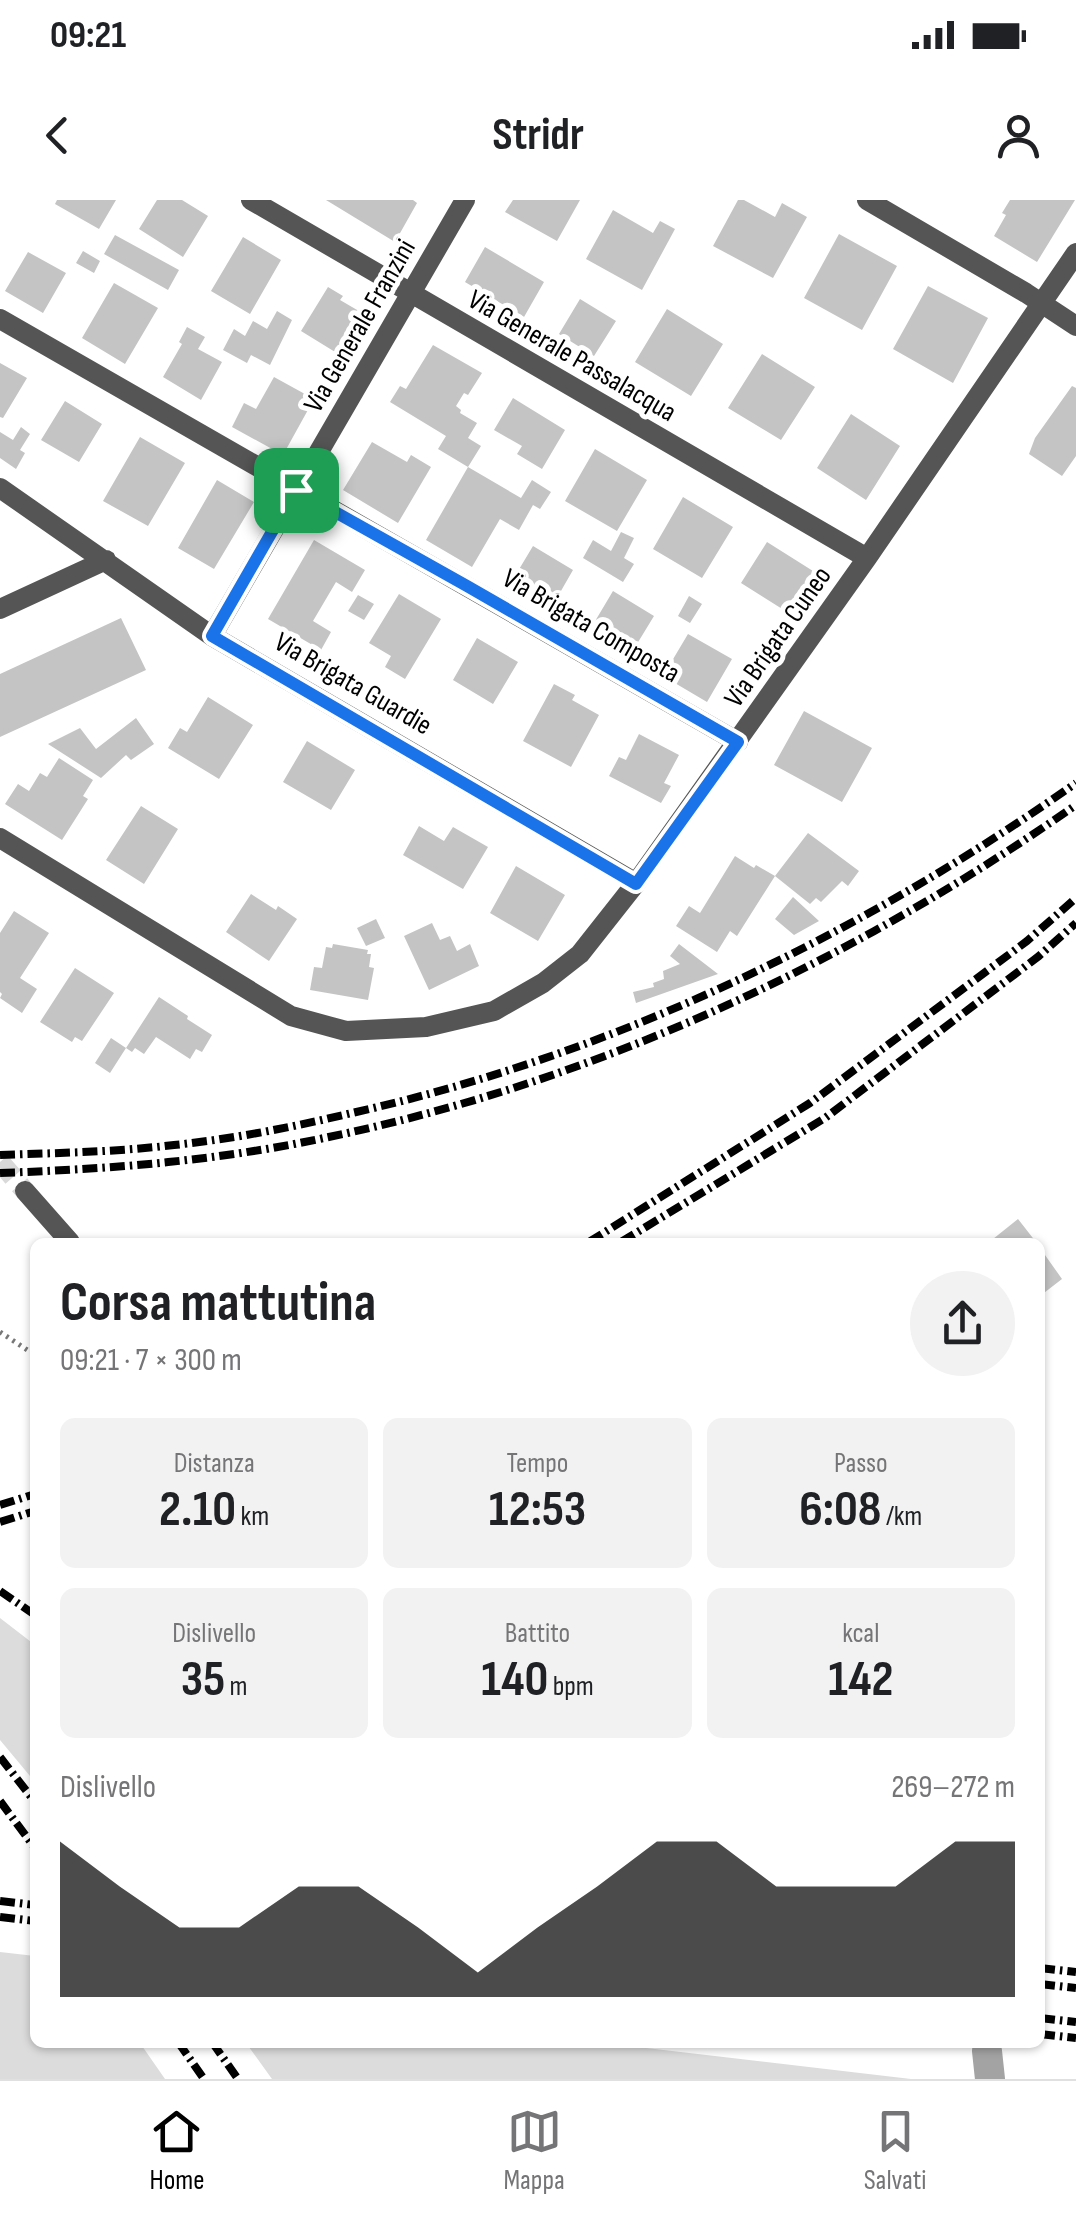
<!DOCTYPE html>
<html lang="it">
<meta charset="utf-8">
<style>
body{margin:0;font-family:"Sofia Sans Condensed",sans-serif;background:#f2f2f2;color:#202124;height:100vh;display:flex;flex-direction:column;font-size:38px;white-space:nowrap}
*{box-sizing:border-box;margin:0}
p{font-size:32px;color:#757577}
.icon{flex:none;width:55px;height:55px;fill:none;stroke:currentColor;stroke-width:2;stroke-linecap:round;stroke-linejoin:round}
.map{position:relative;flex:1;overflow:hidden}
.drawer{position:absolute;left:30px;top:1038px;width:1015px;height:810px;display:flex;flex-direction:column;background:#fff;border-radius:15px;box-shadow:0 2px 8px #0004}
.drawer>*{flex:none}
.pin{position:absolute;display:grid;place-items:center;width:85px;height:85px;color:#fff;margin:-42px;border-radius:20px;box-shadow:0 5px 15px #0006}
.round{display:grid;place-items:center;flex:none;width:105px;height:105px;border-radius:52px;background:#f2f2f2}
.headline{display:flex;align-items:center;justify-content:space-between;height:170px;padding:0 30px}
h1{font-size:55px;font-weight:700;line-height:75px}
.figures{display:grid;grid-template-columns:repeat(3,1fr);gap:15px;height:170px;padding:10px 30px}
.figures div{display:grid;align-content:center;border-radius:15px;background:#f2f2f2;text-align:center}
.figures b{font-size:50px;font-weight:700}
.figures small{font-size:28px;font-weight:400}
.figures p{font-size:28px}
.chart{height:280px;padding:20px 30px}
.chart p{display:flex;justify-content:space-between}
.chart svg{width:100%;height:180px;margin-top:10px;fill:#000;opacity:.7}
.status{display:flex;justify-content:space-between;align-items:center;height:70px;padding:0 50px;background:#fff;direction:ltr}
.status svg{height:28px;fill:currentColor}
header{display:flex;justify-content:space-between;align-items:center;height:130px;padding:0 30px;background:#fff;font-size:45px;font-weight:700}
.menu{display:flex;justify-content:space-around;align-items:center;height:140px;border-top:2px solid #e0e0e0;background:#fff;font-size:28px;color:#757577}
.menu a{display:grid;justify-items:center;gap:5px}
.menu .selected{color:#000}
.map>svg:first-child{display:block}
.green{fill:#dcdcdc}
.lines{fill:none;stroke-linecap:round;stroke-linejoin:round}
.canal{stroke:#a3a3a3;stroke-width:30}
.building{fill:#c4c4c4}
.street-tunnel{stroke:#d9d9d9;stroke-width:20;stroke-dasharray:20 10;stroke-linecap:butt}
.path{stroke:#777;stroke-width:5;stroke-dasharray:2.5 5;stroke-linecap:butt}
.street{stroke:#555;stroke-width:20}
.rail{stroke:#000;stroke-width:8;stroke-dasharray:15 5 2.5 5;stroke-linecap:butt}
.route-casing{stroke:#fff;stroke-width:20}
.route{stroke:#1a73e8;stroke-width:12}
.labels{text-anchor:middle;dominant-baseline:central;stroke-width:10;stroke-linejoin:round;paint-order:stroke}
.street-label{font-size:28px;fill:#000;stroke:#fff}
</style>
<div class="status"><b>09:21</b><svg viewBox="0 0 49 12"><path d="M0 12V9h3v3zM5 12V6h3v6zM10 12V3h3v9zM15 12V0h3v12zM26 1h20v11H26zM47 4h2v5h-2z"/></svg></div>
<header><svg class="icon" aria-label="back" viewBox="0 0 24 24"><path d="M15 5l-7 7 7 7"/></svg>Stridr<svg class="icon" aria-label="person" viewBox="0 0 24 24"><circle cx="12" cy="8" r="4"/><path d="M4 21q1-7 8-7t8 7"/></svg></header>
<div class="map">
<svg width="1076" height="1879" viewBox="0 0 1076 1879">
<rect width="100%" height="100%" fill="#fff"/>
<path class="green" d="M0,1418l35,27v137l-35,-42z
M0,1752l35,4v86l105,1 25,36h-165z
M595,1842l316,37h-639l-26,-36z"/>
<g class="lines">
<path class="canal" d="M987,1851l3,28"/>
</g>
<path class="building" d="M57,0h59l-17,29 -44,-25z
M157,0h25l26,16 -25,41 -44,-28z
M326,0h87l4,3 -22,39z
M513,0h67l-23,41 -52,-29z
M738,0h6l31,17 7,-14 25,14 -34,61 -60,-32z
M1010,0h65l-38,62 -43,-26 12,-21 -4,-2z
M613,10l40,23 7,-12 15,8 -33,61 -56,-31z
M839,34l58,32 -35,64 -58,-32z
M115,35l64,35 -11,20 -64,-36z
M243,37l38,23 -31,54 -39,-23z
M485,47l59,35 -20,35 -59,-35z
M83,51l17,10 -6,12 -18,-10z
M28,52l38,21 -23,40 -38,-22z
M114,83l44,25 -33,56 -43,-26z
M928,86l60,32 -35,65 -60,-34z
M328,87l15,9 -3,4 24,14 -24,41 -39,-24z
M580,99l36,22 -22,35 -35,-22z
M667,109l56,35 -32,52 -56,-34z
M277,111l15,9 -22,45 -19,-10 -4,8 -24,-13 11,-21 11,7 8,-15 14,8z
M187,127l18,10 -7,12 24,13 -21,38 -38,-23 19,-33 -3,-2z
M433,145l49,28 -14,22 -4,-2 -8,13 5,4 -1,3 17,10 -9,15 13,8 -13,21 -30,-18 8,-13 -56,-34 10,-16 6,3z
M762,154l53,33 -34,53 -53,-32z
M0,163l27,15 -24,40 -3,-1z
M274,177l40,22 -31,56 -51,-28 12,-24 12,6z
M1072,186l4,2v68l-14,20 -33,-22 6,-16z
M513,198l52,32 -23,39 -25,-15 5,-8 -28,-16z
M65,201l37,23 -23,38 -38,-22z
M851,214l49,32 -34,54 -49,-32z
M21,227l9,7 -10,16 5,3 -9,16 -16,-11v-26l13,8z
M140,237l45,26 -37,63 -45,-25z
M372,242l35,20 4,-7 20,12 -33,56 -55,-33z
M595,249l52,31 -30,51 -52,-30z
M468,267l53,31 11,-18 19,12 -11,17 -7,-4 -14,25 -19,-11 -28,48 -46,-27z
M217,280l37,22 -40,67 -36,-21z
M683,297l50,30 -31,51 -49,-29z
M621,332l13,6 -10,20 10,6 -11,18 -40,-24 10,-18 18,11z
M314,340l51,30 -13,22 -16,-10 -23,39 18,11 -10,18 -53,-31z
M767,342l46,29 -26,41 -46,-29z
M533,346l40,24 -23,40 -41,-24z
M613,391l41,25 -25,41 -41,-24z
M399,394l42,25 -36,60 -20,-12 6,-11 -22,-13z
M358,395l16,9 -10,16 -16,-9z
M689,396l13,8 -12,19 -12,-7z
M121,418l25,52 -146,67v-63z
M688,434l44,25 -25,43 -44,-26z
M477,438l41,24 -25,42 -40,-24z
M554,484l21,11 -3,5 27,15 -28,52 -48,-26z
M208,497l45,28 -34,54 -51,-31 12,-20 7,4z
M804,511l68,37 -30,54 -68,-37z
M136,518l18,26 -23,16 -5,-5 -25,23 -53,-34 32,-16 16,21z
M639,534l40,21 -15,28 7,3 -10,17 -52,-27 10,-19 7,3z
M307,541l48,29 -24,40 -48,-28z
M59,558l34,22 -10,16 5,3 -26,41 -57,-36 13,-20 11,7 11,-18 7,4z
M141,606l37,23 -34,55 -38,-24z
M419,626l25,15 9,-14 35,20 -25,42 -60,-34z
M808,633l51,38 -11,15 -6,-5 -21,21 -5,-4 -6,6 -35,-28z
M735,656l19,12 2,-3 19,11 -38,60 -7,-5 -13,21 -41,-26 13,-20 11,7z
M516,666l49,29 -27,46 -48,-28z
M251,694l25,16 2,-4 19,13 -28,42 -43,-29z
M793,697l26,24 -25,14 -19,-16z
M14,711l35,22 -29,45 17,11 -15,24 -22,-15 2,-4 -2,-2v-59z
M376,719l9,19 -19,8 -9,-18z
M432,723l8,17 10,-4 7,15 13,-7 9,22 -50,24 -25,-54z
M333,744l35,6 -1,4h4l-2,13 5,1 -6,32 -58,-10 4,-23 8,1 4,-21 6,1z
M679,744l39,30 -82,29 -3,-11 21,-5 -1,-4 11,-4 -1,-8 17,-7 -10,-8z
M75,768l39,25 -32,48 -7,-4 -3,5 -32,-20z
M159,797l29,19 -1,3 25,16 -10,17 -6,-3 -6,10 -34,-22 -12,17 -9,-6 -3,4 -6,-4z
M111,838l15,10 -16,25 -15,-10z
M1018,1019l18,23h-41l-2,-3z
M1040,1048l22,31 -22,17z"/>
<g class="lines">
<path class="street-tunnel" d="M0,962l25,29"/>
<path class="path" d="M0,1132l35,23"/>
<path class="street" d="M251,0l616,358
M867,0l159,93 50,33
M0,119l738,423
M0,288l212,148 424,247
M0,409l106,-49
M212,436l253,-436
M0,638l291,178 55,15 80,-4 68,-16 49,-28 37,-29 56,-71 231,-325 209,-305
M25,991l45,51"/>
<path class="rail" d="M0,955c58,-2 116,-3 174,-10 59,-6 119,-18 178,-32 262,-59 505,-176 724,-330
M0,973c109,-4 217,-12 324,-35 271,-56 526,-175 752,-333
M589,1042l221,-139 217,-162 49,-43
M621,1042l204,-124 214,-162 37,-33
M0,1305l35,-11
M0,1322l35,-11
M0,1391l35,24
M0,1557l35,45
M0,1601l35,47
M0,1701l35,4
M0,1717l35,4
M1040,1768l36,4
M1040,1784l36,4
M1040,1818l36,4
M1040,1834l36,4
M178,1842l26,37
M212,1842l26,37"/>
</g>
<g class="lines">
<defs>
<path id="route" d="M296,290l171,96 271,156 -102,142 -424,-248z"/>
</defs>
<use href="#route" class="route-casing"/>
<use href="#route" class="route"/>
</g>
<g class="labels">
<g class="street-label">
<text transform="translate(360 126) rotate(-60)">Via Generale Franzini</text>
<text transform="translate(572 156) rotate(30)">Via Generale Passalacqua</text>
<text transform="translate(591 426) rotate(30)">Via Brigata Composta</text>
<text transform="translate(778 437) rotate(-55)">Via Brigata Cuneo</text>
<text transform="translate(353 484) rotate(30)">Via Brigata Guardie</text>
</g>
</g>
</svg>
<div class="pin" style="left:296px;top:290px;background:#1e9e55"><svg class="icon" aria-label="arrive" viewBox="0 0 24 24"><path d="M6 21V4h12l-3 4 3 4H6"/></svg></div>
<section class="drawer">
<div class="headline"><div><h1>Corsa mattutina</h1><p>09:21 · 7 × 300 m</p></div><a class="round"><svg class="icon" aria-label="share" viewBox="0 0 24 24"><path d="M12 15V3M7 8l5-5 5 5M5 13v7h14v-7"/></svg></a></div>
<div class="figures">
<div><p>Distanza</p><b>2.10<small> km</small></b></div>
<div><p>Tempo</p><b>12:53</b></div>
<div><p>Passo</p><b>6:08<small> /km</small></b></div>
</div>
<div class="figures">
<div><p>Dislivello</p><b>35<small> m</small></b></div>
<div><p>Battito</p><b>140<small> bpm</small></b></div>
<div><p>kcal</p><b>142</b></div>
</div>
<div class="chart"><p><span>Dislivello</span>269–272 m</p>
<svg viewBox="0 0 160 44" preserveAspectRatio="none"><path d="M0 44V6L10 17L20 27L30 27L40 17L50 17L60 27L70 38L80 27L90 17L100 6L110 6L120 17L130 17L140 17L150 6L160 6V44z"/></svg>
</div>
</section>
</div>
<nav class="menu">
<a class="selected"><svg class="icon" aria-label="home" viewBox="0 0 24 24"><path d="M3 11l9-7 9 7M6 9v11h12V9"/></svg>Home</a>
<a><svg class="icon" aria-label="map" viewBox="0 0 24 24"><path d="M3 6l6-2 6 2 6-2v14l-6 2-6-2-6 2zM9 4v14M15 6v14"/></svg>Mappa</a>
<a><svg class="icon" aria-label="saved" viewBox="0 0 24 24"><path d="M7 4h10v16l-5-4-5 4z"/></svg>Salvati</a>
</nav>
